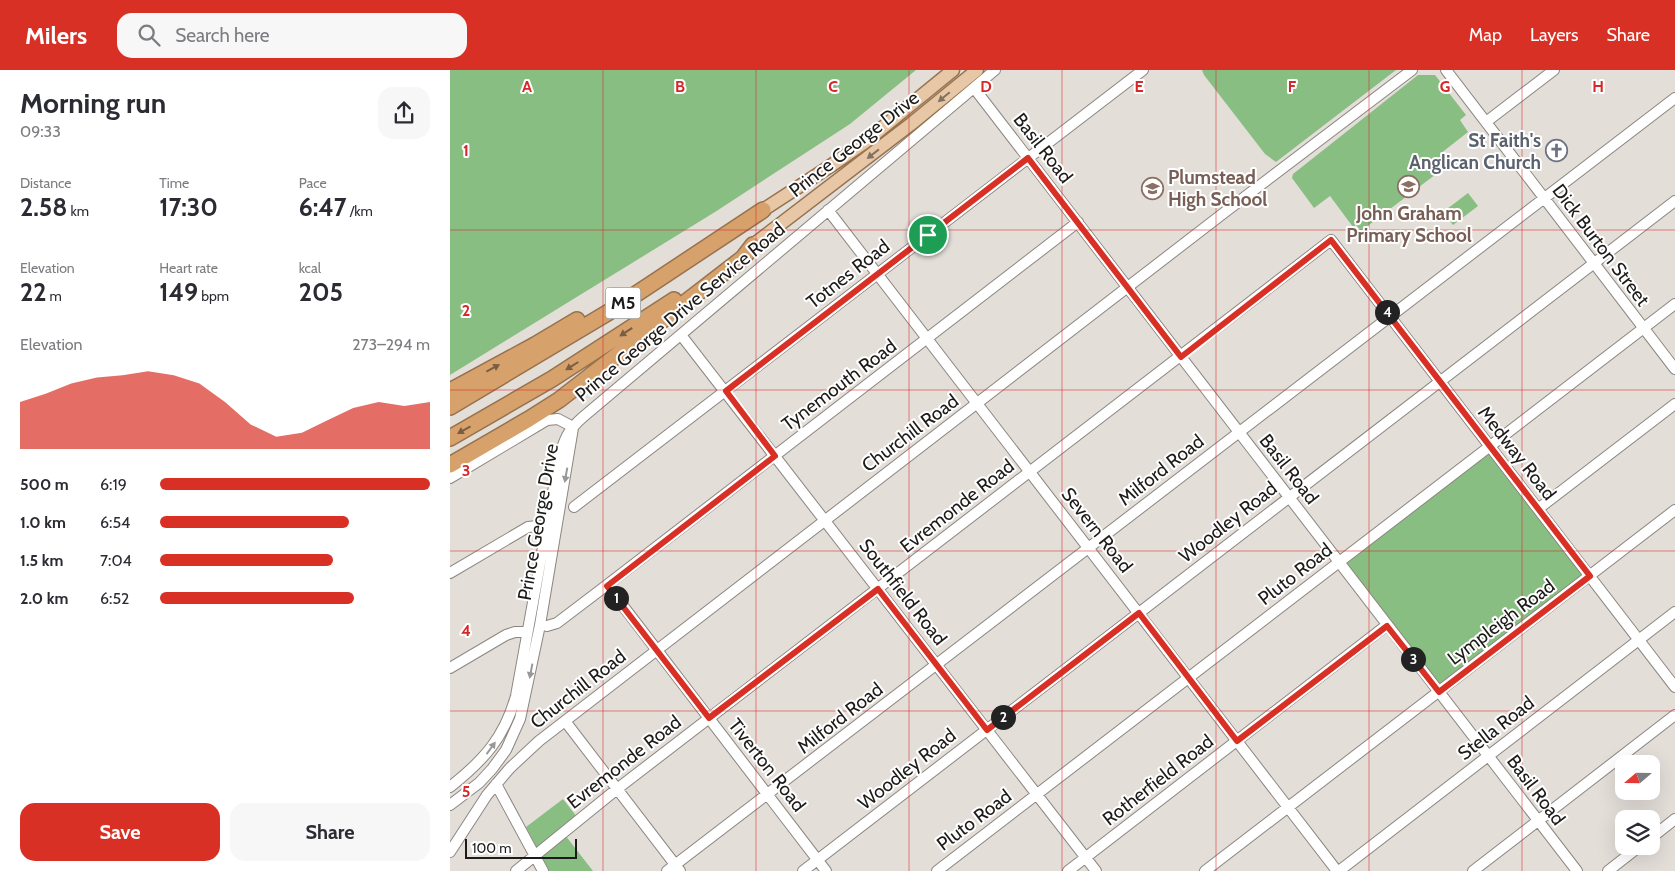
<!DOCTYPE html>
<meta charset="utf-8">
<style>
body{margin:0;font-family:Cabin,sans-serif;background:#f7f7f7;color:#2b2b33;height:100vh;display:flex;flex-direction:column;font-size:19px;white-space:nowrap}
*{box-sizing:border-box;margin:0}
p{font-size:16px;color:#7c7c81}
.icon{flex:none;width:28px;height:28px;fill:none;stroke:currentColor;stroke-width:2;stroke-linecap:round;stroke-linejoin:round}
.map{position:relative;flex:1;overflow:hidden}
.panel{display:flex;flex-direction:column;background:#fff;width:450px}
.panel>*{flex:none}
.needle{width:32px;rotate:250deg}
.buttons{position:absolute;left:1165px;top:685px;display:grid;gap:10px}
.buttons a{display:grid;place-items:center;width:45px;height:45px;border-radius:10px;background:#fff;box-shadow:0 5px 20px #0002;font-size:25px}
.scale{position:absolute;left:15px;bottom:12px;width:112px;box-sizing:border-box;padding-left:5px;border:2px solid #1d1b19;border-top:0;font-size:14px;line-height:18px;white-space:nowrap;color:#1d1b19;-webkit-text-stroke:4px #fff;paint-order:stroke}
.pin{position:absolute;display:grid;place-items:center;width:42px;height:42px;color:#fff;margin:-21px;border:2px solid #fff;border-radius:50%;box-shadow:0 1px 5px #0007}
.km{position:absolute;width:25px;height:25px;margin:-12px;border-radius:50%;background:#222;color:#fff;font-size:14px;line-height:25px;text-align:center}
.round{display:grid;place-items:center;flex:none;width:52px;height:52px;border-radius:15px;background:#f7f7f7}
.headline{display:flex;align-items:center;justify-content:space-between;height:85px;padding:0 20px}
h1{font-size:28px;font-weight:700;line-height:38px}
.metrics{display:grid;grid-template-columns:repeat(3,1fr);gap:8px;height:85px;padding:5px 20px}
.metrics div{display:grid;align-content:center}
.metrics b{font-size:25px;font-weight:700}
.metrics small{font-size:14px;font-weight:400}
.metrics p{font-size:14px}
.chart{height:140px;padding:10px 20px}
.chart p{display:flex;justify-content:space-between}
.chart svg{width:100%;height:90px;margin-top:5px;fill:#d93025;opacity:.7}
.cta{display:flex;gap:10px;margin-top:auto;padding:10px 20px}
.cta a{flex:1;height:58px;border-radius:15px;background:#d93025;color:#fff;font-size:20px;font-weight:700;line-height:58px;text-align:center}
.cta a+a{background:#f7f7f7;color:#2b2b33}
ul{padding:0 20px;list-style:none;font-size:16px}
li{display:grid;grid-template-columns:80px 60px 1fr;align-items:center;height:38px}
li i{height:12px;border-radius:6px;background:#d93025}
header{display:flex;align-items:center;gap:30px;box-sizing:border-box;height:70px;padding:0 25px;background:#d93025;color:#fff}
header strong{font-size:24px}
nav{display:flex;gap:28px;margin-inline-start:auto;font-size:18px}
.search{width:350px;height:45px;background:#f7f7f7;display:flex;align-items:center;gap:12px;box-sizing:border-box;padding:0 18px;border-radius:15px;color:#7c7c81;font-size:19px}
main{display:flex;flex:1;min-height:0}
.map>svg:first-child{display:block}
.green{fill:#89be83}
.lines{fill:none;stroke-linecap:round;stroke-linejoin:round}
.minor-casing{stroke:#8c8682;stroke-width:12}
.major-casing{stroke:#96724e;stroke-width:15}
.highway-casing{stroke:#96724e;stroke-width:18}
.minor{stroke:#fff;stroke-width:10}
.major{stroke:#e7c7a6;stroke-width:12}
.highway{stroke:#d7a16b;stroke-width:15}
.oneway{fill:#827160}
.oneway2{fill:#7a5e42}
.oneway3{fill:#999898}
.route-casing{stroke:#fff;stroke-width:10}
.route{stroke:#d93025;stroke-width:6}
.grid{fill:none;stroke:#d62828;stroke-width:1;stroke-opacity:0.55}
.labels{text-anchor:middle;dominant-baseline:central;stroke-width:4;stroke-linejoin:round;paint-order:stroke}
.shield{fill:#fff;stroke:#615f5e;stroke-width:1}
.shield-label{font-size:18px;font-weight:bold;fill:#1d1b19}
.worship-label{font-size:19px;font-weight:bold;fill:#5b616d;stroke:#fff;text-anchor:end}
.street-label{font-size:19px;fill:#1d1b19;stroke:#fff}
.education-label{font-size:19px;font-weight:bold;fill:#785e54;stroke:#fff;text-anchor:start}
.grid-label{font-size:16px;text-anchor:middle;font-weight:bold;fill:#d62828;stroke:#fff;stroke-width:4;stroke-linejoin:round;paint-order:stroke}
</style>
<header>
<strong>Milers</strong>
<div class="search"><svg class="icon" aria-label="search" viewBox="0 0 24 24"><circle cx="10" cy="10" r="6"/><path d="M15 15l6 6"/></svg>Search here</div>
<nav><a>Map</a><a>Layers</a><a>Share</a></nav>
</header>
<main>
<section class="panel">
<div class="headline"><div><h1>Morning run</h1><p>09:33</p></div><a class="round"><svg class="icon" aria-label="share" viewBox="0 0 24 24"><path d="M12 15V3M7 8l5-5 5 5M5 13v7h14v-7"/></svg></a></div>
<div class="metrics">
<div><p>Distance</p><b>2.58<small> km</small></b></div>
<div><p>Time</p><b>17:30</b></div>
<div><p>Pace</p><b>6:47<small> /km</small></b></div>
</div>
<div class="metrics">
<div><p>Elevation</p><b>22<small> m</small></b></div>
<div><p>Heart rate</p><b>149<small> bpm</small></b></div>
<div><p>kcal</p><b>205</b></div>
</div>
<div class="chart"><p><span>Elevation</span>273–294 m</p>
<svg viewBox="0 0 160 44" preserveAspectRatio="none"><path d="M0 44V21L10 17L20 12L30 9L40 8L50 6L60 8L70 12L80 21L90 32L100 38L110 36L120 30L130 24L140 21L150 23L160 21V44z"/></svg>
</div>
<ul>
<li><b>500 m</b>6:19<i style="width:100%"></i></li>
<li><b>1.0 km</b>6:54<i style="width:70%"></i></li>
<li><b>1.5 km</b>7:04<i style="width:64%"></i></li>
<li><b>2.0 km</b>6:52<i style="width:72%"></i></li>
</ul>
<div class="cta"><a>Save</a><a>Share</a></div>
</section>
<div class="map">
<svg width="1225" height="801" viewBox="0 0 1225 801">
<rect width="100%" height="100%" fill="#e4ded9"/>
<path class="green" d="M0,0h466l-66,54 -135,88 -265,163z
M752,0h194l-120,92 -11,-8 -61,-79z
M968,5h17l31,40 -6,5 8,12 -28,22 8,11 -87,66 -5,-6 -3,2 -23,-31 -16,12 -22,-30 1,-4z
M1018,123l10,13 -25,19 -10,-13z
M1041,380l95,124 -143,109h-5l-91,-117 2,-7z
M113,729l14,18 -40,31 -11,-21z
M115,765l28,36h-44l-9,-17z"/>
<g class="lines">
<defs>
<path id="minor" d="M996,0l229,299
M524,18l603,783
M1036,52l68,-52
M378,140l509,661
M231,265l415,536
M0,408l97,-58 11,-1 15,8
M124,437l569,-437
M1088,439l137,-105
M0,503l78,-46 19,-2
M157,515l219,286
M97,556l10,-3 50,-38 471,-363
M0,598l56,-33 9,-3h12
M115,651l115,150
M46,714l47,87
M0,717c34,-27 54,-49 66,-91l43,-237c5,-20 9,-29 24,-42l412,-347
M0,735l29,-22 13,-14 14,-19 14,-31 20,-94 33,-197
M1201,768l24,-19
M0,782l37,-57 23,-27 29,-27 686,-529 187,-142
M66,801l101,-82 714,-549 344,447
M217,801l1008,-773
M353,801l872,-670
M487,801l738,-567
M618,801l319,-246
M755,801l470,-361
M889,801l336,-259
M1023,801l202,-156
M1158,801l32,-25"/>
<path id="major" d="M313,140l66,-43 36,-25 88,-72
M303,175l158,-121 66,-54"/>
<path id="highway" d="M0,321l85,-46 42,-25
M0,337l159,-95 154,-102
M0,368l102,-59 122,-79
M0,395l79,-46 30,-19 184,-142 10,-13"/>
</defs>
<use href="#minor" class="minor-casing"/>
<use href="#major" class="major-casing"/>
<use href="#highway" class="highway-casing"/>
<use href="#minor" class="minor"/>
<use href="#major" class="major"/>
<use href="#highway" class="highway"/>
</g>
<defs><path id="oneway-solid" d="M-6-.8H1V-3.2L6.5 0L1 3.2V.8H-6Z" transform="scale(1.25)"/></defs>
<g class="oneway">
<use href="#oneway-solid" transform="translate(494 27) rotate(140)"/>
<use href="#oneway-solid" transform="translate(423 84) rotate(142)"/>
</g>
<g class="oneway2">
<use href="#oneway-solid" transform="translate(176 262) rotate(147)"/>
<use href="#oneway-solid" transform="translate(122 296) rotate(148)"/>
<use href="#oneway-solid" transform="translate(43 298) rotate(-28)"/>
<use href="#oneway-solid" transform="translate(14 360) rotate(151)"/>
</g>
<g class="oneway3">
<use href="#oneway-solid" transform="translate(116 405) rotate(100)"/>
<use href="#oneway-solid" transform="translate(81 601) rotate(101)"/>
<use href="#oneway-solid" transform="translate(41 678) rotate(-54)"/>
</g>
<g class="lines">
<defs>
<path id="route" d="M578,88l153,199 150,-117 259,336 -151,116 -52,-66 -150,115 -98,-128 -152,117 -109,-141 -169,129 -102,-132 168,-130 -49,-65z"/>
</defs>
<use href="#route" class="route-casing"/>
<use href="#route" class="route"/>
</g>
<path class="grid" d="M153,0v801M306,0v801M459,0v801M612,0v801M766,0v801M919,0v801M1072,0v801M0,160h1225M0,320h1225M0,481h1225M0,641h1225"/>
<defs>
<symbol id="church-ring" viewBox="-11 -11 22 22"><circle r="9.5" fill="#fff" stroke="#6b7280" stroke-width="1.5"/><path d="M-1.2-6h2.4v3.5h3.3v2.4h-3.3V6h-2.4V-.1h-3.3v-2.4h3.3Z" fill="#6b7280"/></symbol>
<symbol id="school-ring" viewBox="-11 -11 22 22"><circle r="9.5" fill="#fff" stroke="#8d6e63" stroke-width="1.5"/><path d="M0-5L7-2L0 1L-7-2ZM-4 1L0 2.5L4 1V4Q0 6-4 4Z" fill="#8d6e63"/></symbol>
</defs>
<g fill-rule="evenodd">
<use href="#church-ring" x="1094" y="68" width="25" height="25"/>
<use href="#school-ring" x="946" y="104" width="25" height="25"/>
<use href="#school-ring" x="690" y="106" width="25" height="25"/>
</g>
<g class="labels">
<rect class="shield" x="155.5" y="217.5" width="35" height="31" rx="4"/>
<g class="shield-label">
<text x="173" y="233">M5</text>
</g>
<g class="worship-label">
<text x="1091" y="70">St Faith's<tspan x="1091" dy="22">Anglican Church</tspan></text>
</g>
<g class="street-label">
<text transform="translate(404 74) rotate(-38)">Prince George Drive</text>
<text transform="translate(593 78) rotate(52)">Basil Road</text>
<text transform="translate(1151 175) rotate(53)">Dick Burton Street</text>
<text transform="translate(398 204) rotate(-38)">Totnes Road</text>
<text transform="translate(230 242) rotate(-40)">Prince George Drive Service Road</text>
<text transform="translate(389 315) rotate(-37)">Tynemouth Road</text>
<text transform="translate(460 363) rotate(-37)">Churchill Road</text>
<text transform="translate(1067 383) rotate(52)">Medway Road</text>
<text transform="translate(839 399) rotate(52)">Basil Road</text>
<text transform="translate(711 400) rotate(-38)">Milford Road</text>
<text transform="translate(507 436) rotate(-38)">Evremonde Road</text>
<text transform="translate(88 452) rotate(-80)">Prince George Drive</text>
<text transform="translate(778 452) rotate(-38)">Woodley Road</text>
<text transform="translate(647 460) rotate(52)">Severn Road</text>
<text transform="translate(845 504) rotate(-38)">Pluto Road</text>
<text transform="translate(453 522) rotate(52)">Southfield Road</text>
<text transform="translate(1051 552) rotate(-37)">Lympleigh Road</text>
<text transform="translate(128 619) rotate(-38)">Churchill Road</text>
<text transform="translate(390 648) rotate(-38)">Milford Road</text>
<text transform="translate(1046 658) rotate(-38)">Stella Road</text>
<text transform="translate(174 692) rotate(-38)">Evremonde Road</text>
<text transform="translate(317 695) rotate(52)">Tiverton Road</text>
<text transform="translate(457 699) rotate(-38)">Woodley Road</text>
<text transform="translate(708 710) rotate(-38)">Rotherfield Road</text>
<text transform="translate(1086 720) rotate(53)">Basil Road</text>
<text transform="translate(524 750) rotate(-37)">Pluto Road</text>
</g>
<g class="education-label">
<text x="718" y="107">Plumstead<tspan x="718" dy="22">High School</tspan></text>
<text x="959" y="143" text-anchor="middle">John Graham<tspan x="959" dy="22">Primary School</tspan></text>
</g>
</g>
<g class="grid-label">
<text x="77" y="22">A</text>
<text x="230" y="22">B</text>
<text x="383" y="22">C</text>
<text x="536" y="22">D</text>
<text x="689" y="22">E</text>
<text x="842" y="22">F</text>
<text x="995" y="22">G</text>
<text x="1148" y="22">H</text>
<text x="16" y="86">1</text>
<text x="16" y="246">2</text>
<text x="16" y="406">3</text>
<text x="16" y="566">4</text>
<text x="16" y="727">5</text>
</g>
</svg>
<div class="buttons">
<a><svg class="needle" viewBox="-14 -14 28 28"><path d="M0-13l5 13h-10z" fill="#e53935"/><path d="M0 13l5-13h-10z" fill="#7c7c81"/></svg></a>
<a><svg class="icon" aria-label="layers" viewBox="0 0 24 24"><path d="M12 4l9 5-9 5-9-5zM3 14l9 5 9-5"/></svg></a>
</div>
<div class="scale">100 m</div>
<div class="pin" style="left:478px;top:165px;background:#1e9e55"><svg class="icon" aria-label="arrive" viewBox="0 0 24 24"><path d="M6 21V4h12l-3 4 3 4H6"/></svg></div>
<b class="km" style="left:166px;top:528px">1</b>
<b class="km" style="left:553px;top:647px">2</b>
<b class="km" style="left:963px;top:589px">3</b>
<b class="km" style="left:937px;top:242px">4</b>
</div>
</main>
